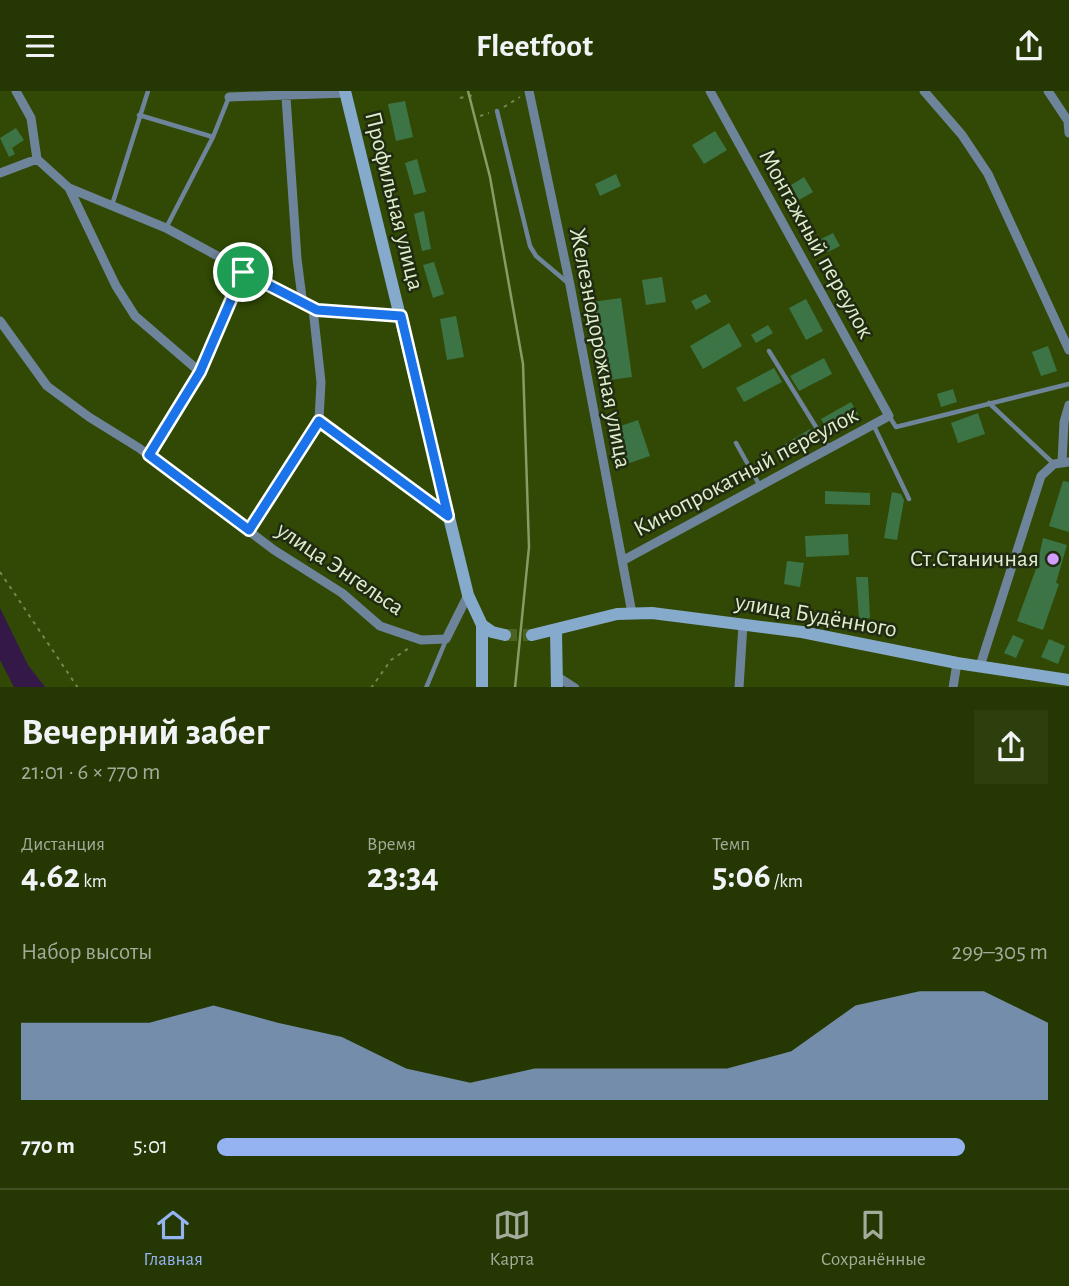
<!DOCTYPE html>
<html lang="ru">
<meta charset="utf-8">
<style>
body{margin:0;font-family:"Alegreya Sans",sans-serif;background:#2d3f0d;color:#f1f3f6;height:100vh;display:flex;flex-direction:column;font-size:26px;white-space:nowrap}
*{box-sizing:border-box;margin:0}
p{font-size:23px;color:#a3ac9a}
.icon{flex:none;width:38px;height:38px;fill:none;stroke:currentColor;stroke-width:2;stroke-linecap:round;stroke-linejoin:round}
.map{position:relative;height:596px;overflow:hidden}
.details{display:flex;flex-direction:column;background:#253703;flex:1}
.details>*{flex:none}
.pin{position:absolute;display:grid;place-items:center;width:60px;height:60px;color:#fff;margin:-30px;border:4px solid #fff;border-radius:50%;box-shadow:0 2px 7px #0007}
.round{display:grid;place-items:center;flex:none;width:74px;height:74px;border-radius:0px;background:#2d3f0d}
.head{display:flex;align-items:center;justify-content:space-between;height:119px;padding:0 21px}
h1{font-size:38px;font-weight:700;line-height:52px}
.figures{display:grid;grid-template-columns:repeat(3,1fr);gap:10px;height:119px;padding:7px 21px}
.figures div{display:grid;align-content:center}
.figures b{font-size:35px;font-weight:700}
.figures small{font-size:19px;font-weight:400}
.figures p{font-size:19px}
.chart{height:196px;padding:14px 21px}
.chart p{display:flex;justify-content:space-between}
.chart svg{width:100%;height:126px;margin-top:7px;fill:#95b2f1;opacity:.7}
ul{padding:0 21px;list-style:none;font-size:23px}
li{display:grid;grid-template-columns:112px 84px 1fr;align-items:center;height:52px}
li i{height:18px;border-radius:9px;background:#95b2f1}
header{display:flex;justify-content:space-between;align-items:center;height:91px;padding:0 21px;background:#253703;font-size:32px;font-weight:700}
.tab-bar{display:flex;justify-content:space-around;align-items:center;height:98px;border-top:2px solid #425125;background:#253703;font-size:19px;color:#a3ac9a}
.tab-bar a{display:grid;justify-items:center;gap:4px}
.tab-bar .selected{color:#95b2f1}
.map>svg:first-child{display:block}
.water{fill:#341948}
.building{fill:#3c7446}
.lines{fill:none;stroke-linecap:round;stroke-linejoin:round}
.secondary-tunnel{stroke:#4b6222;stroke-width:12;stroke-dasharray:12 6;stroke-linecap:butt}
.path{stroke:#738850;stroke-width:2;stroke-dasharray:3.5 5;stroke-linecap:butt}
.lane{stroke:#6e849a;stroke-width:4.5}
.street{stroke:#6e849a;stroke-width:9}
.secondary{stroke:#86aacc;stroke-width:12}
.rail{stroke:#879b67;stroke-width:2.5}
.route-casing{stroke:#fff;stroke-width:14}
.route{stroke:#1a73e8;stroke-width:9}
.poi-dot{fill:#d19dfe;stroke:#202b11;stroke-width:2.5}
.labels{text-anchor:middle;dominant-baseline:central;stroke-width:5;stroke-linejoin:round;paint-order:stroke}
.street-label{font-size:24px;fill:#deedcc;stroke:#202b11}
.poi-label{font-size:24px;fill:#deedcc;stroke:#202b11;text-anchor:end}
</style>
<header><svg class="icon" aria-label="menu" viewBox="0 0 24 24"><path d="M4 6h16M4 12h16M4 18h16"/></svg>Fleetfoot<svg class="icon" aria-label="share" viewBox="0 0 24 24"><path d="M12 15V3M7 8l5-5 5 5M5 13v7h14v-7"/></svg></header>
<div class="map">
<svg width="1069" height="597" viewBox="0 0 1069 597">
<rect width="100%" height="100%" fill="#314904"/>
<path class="water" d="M0,517l28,57 17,22h-31l-14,-27z"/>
<path class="building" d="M405,10l8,36 -17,4 -8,-37z
M16,37l8,12 -12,8 3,6 -6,3 -9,-19z
M715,40l12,19 -23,14 -12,-19z
M417,68l9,33 -12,3 -9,-32z
M616,83l5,12 -21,10 -5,-12z
M804,86l9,15 -14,8 -8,-15z
M424,120l7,38 -9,2 -8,-37z
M833,142l7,13 -12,6 -7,-13z
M434,171l10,32 -11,4 -10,-33z
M662,186l4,25 -20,3 -4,-25z
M706,203l5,8 -15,8 -5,-9z
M621,207l11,79 -29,4 -11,-79z
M806,208l17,32 -17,9 -17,-32z
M456,225l8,41 -17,3 -7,-41z
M729,232l13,23 -39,23 -13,-23z
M768,234l5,8 -17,10 -5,-8z
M1048,255l9,25 -16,5 -9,-24z
M824,267l8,16 -33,17 -9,-15z
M774,277l8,14 -38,20 -8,-14z
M953,298l4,13 -16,5 -4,-13z
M851,311l7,12 -30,17 -7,-12z
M978,322l7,21 -27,9 -7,-20z
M638,329l12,36 -29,10 -12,-36z
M810,338l6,11 -35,22 -7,-11z
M1063,390l6,1v50l-20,-6z
M825,400l45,2v12l-45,-1z
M892,401l9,2 3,6 -7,40 -13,-2z
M848,443l1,21 -43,2 -1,-21z
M1043,447l24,7 -11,38 3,1 -16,46 -26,-9 20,-55z
M787,470l17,2 -4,24 -16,-3z
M856,486h12l2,41 -11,1z
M1013,544l11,5 -8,18 -12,-5z
M1049,548l16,7 -7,18 -17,-7z"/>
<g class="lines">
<path class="secondary-tunnel" d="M505,544h27"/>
<path class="path" d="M460,7l14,-3
M504,16l16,-10
M480,25l9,-3
M0,481l78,116
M371,597l20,-28 21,-14"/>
<path class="lane" d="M497,20l33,135 6,10 32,27
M139,24l74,22
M112,114l36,-114
M166,137l47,-91 16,-40
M769,260l60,97
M989,312l65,61
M889,325l7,11 173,-43
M874,335l35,73
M736,352l24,43
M426,597l20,-48"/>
<path class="street" d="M16,0l15,27 6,41 32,29 47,98 19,30 65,56
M529,0l41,194 62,328
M924,0l38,44 26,39 81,176
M1048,0l20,30 1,12
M229,6l117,-4
M286,6l11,162 6,46
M0,82l37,-14
M69,97l97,40 151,82 84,6
M0,230l47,65 42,31 50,31 135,102 68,43 38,33 41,14 25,-1 22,-44
M319,329l129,96
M149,364l51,-83 43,-100
M1062,371l2,-40 5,-17
M249,439l70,-110 2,-38 -8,-73
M622,470l267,-145 -179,-325
M980,575l61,-190 13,-12 15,-2
M558,586l17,11
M739,597l4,-64
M953,597l4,-25"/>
<path class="secondary" d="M345,0l123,504 14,30v63
M482,534l10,7 13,3
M556,539l1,58
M532,544l85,-21 35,-1 150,19 155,31 112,17"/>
<path class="rail" d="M468,0l22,86 33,187 6,183 -14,141"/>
</g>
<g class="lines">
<defs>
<path id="route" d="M243,181l74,38 84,6 47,200 -129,-95 -70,109 -100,-75 51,-83z"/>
</defs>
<use href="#route" class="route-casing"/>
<use href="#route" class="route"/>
</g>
<circle class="poi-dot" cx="1053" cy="468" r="7"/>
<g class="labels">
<g class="street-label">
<text transform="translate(394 110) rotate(76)">Профильная улица</text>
<text transform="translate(816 153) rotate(61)">Монтажный переулок</text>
<text transform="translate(600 257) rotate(79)">Железнодорожная улица</text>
<text transform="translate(746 381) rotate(-28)">Кинопрокатный переулок</text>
<text transform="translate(340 478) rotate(34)">улица Энгельса</text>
<text transform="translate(816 525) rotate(10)">улица Будённого</text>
</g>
<g class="poi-label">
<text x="1039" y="468">Ст.Станичная</text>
</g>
</g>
</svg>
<div class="pin" style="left:243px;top:181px;background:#1e9e55"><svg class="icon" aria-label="arrive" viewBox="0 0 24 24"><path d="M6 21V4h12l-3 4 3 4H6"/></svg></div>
</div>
<section class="details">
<div class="head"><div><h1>Вечерний забег</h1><p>21:01 · 6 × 770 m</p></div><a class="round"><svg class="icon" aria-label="share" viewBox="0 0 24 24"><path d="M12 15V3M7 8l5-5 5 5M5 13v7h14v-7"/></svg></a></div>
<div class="figures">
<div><p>Дистанция</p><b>4.62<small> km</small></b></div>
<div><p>Время</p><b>23:34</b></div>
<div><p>Темп</p><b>5:06<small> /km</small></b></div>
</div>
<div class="chart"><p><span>Набор высоты</span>299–305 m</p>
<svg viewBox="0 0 160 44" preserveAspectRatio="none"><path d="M0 44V17L10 17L20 17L30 11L40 17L50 22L60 33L70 38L80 33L90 33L100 33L110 33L120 27L130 11L140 6L150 6L160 17V44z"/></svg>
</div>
<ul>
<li><b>770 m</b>5:01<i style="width:90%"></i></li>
</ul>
</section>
<nav class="tab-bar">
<a class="selected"><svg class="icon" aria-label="home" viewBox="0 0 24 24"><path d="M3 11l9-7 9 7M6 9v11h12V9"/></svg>Главная</a>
<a><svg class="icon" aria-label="map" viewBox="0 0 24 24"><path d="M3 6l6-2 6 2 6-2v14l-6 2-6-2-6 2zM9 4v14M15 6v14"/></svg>Карта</a>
<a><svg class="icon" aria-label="saved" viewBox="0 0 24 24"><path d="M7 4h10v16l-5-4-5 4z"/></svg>Сохранённые</a>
</nav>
